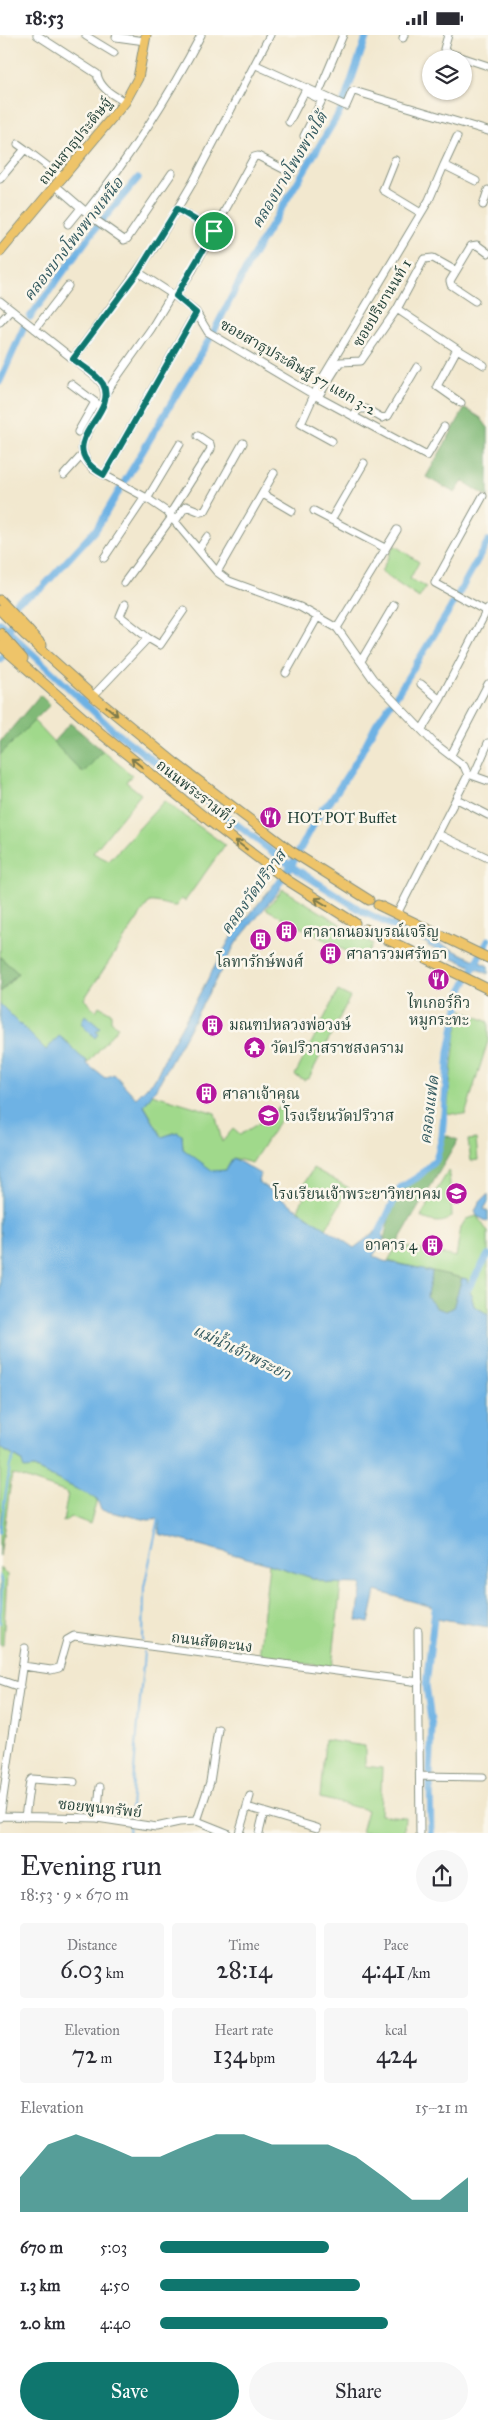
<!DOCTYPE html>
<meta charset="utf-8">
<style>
body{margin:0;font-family:"IM FELL Great Primer","Noto Serif Thai",serif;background:#f7f7f7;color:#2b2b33;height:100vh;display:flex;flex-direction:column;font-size:19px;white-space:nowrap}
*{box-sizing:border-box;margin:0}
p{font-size:16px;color:#7c7c81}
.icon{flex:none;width:28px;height:28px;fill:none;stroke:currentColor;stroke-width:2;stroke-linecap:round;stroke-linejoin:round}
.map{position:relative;height:1798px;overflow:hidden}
.panel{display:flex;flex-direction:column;background:#fff;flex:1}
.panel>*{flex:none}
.tools{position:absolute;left:422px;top:15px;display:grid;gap:10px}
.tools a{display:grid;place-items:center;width:50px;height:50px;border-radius:50%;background:#fff;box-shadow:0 1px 4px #0004;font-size:25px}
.pin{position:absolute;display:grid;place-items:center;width:42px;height:42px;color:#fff;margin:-21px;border:2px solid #fff;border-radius:50%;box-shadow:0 1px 5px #0007}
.round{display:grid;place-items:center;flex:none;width:52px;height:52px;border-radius:26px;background:#f7f7f7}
.headline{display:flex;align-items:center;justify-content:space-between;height:85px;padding:0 20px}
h1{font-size:28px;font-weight:600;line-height:38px}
.figures{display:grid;grid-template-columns:repeat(3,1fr);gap:8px;height:85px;padding:5px 20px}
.figures div{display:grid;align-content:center;border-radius:5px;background:#f7f7f7;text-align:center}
.figures b{font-size:25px;font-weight:600}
.figures small{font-size:14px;font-weight:400}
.figures p{font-size:14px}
.chart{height:140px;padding:10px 20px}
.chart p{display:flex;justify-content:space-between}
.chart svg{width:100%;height:90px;margin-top:5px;fill:#0f766e;opacity:.7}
.cta{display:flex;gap:10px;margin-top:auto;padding:10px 20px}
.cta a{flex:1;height:58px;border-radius:30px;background:#0f766e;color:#fff;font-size:20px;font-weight:600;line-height:58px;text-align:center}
.cta a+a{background:#f7f7f7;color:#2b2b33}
ul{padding:0 20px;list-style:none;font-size:16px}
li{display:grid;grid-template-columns:80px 60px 1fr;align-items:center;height:38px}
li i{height:12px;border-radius:6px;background:#0f766e}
.status{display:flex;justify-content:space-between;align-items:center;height:35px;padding:0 25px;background:#fff;direction:ltr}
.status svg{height:14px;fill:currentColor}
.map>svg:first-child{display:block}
.green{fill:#a0d98b;stroke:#608b60}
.forest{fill:#80b977;stroke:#507b56}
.water{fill:#6eb2e4;stroke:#46788c}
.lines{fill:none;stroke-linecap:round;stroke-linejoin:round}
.stream{stroke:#6eb2e4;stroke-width:2}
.canal{stroke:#6eb2e4;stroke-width:7}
.minor-casing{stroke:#889282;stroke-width:9}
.major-casing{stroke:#889282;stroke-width:11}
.minor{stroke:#fff;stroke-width:7}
.major{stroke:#eec469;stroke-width:9}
.oneway{stroke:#7c7a4c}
.route-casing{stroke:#fff;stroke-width:10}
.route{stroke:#0f766e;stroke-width:6}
.labels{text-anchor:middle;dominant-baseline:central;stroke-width:5;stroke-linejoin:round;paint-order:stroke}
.street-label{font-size:15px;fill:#1f3d34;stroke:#fbf7ec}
.poi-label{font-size:15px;fill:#1f3d34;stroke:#fbf7ec;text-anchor:start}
.water-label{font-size:16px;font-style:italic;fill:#335a60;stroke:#fbf7ec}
</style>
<div class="status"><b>18:53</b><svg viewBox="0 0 49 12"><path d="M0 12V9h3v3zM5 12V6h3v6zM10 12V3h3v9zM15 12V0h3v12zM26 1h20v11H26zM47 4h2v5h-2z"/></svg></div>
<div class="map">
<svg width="488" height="1798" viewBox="0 0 488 1798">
<rect width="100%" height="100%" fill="#fbf7ec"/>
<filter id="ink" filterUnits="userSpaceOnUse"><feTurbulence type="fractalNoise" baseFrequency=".02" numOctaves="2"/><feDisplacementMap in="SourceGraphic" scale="10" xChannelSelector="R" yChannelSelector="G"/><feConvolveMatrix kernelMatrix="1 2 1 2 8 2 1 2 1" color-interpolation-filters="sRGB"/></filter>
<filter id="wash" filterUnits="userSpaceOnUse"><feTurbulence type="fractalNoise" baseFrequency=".0096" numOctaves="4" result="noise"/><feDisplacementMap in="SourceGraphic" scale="20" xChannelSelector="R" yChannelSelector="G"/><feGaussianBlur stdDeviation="1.12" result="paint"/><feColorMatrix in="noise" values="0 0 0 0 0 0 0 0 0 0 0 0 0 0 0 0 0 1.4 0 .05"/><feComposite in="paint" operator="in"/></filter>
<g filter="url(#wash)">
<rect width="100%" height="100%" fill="#f2e8cf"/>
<path class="green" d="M394,510l25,17 -9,17 16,8 -7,11 -38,-26z
M34,686l48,51 21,-21 29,24 -6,7 15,12 -48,59 16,8 55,-60 61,44 -40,56 -4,-2 -5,7c-10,0 -17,-5 -27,-4l-65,97 12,12 3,-5 12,7v8l7,6 -30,36 -2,-3 -9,-5 -10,-14 -21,10 -46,-47v-11l18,-20 -18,-16v-202z
M283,854l90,55 -8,17 -99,-52z
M338,956l12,6 -41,81 -5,2 -9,-5z
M462,975l26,12v19l-23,74 -18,-2 8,-75z
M152,1059l63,19 7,29 11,-13 7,6 33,-21 5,-7 7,5 -33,51 -19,-5 -7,12 -13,2 -30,-23 -1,-14 -5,-3 -15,5 -18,-32z
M476,1104l2,21 -7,1 -3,-21z
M313,1133l36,20 -23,41 -28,-20 6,-12 -5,-3z
M449,1135l3,46c-8,9 -20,6 -29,2l-2,-2z
M477,1181l11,16v82l-14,-8 -7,-27 -35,-8h-7l-2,-2 -35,-8 9,-16 59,12 5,-30 5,-8z
M0,1413l34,20 63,31 -7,25 -18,-7 -9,5 5,-29 -56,-19 -12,82z
M269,1529l59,19h13l-9,84 -73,-9z
M0,1532l7,8 -4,70h-3z
M325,1705l40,6v20l17,2 -2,47 25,2 -1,15h-43l6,-22 -47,-12z"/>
<path class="forest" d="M465,373l16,10 7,10v69l-25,-16 -8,12 -29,-16z
M40,660l10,10 -50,50v-13z
M70,688l33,28 -20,22 -30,-31z
M0,922l18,16 -18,19z
M445,1100l13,5 -62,105 -12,-6 8,-33 6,-12 25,-19 15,-15z
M432,1236l30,7 -9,30 -7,3 -10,-3 -9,-11c0,-10 5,-16 5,-26z"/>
<path class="water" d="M275,848l6,5 -45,55 -79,144 -13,19 18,31 15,-5 5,3 1,14 30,22 13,-1 7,-12 27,16 -2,8 96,66 25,-19 5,10 -11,17 10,5 40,8 2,2h7c0,10 -5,16 -5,26l9,11 10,3 7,-3 9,-30 5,1 7,27 14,8v313l-51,-9 -4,-11 -57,-16 -7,32 -12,-3 5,-36 -34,-1 -59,-19 -110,-30v-15l-11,1 -47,-10 -4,-11 -63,-31 -10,1 -3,-9 -21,-12v-444l46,46 13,-14c11,7 16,18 27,24l2,5 17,13 9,-4 22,24 19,-19 14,-30 61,-110z
M412,896l76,35v8l-60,-28v-2l-18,-8z
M85,980l15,13 -4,4 2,2 -3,4 -14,-14z
M488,1159v8l-4,7 4,3v10l-11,-6 -2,-5 5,-9z"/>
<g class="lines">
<path class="stream" d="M0,1497l10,-67 5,-11
M0,1541l2,9 -2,38
M143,1606l1,-54 15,-69
M130,1784l14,-167
M128,1798l1,-7"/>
<path class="canal" d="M30,282l65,-88 43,-51
M0,346l24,-54
M0,588l113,107 178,136 71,45 55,27
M0,624l4,-4 12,-53 25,-13 56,-61 116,-195 39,-76 89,-147 26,-75
M273,857l18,-26 31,-57 8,-7 29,-45 17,-33 22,-31 52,-84 38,-68
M376,1204l24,-51 18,-11 18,-17 6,-23 7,-85 7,-36 7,-28 25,-48
M465,1259l23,-39
M430,1739l2,-47 -6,-42 10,-84
M430,1747l1,51"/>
</g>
</g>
<g filter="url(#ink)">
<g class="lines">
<defs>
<path id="minor" d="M37,0l60,39c3,15 16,21 28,28
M448,0l-4,14 2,3 42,14
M86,1l28,17
M116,2l29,4
M403,3l1,-3
M256,30l90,41 6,-14 2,-1 134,40
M319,57l24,-57
M289,87l17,-33
M304,101l18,-36 -17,-8
M18,109l7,5
M395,125l-12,30 38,23
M444,130l13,-28
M0,144l25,-30 38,29
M56,151l37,32 31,22 3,-1 45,-66
M483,170l5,-15
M177,174l37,22
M86,177c44,-55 82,-114 115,-177
M68,189l13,-16
M138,237l37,24 21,16 12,20 106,63 113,61 17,-29
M175,261l17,-25 62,-114 4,-1 33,17
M0,266l97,77 6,7 2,9 -1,7 -21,41 -1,7 4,12 7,8 52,28 22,15 50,60 12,9 71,26 37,21 36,51 61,64 30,23 4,9 -71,139
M475,266l-24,-16 -1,-4 21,-35 6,-1 11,8
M397,274l60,40 -20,37 24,17
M0,287l11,-12
M35,294l33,-43
M457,314l27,16
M73,324l81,-111 39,-66 77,-147
M71,349l24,18
M105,359l46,-65 21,-35
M318,362l22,-35 21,-1 36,-52 27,-50 9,-1 23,13
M354,382l4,-8h8l16,9 6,-2 29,-49
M78,397l17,-30 6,5
M332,406l-31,-17 18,-40 110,-184 15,-35 32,16
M64,440l19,-21
M104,440l92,-163
M263,459l29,17
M483,461l-48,87 51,28
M147,464l33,-55
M314,476l69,36 2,4
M170,479l41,-65 -1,-5 -12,-8
M176,485l10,-14 15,6 4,-1 38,-68
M331,485l33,-57
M199,514l8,-12
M104,523l41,-61
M217,537l57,-99
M124,548l48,-66
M125,569l-5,12 28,22
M337,593l60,-98
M361,626l33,-56
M286,638l32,-57
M421,649l19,16
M93,661l55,-58 12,7 24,-35
M422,694l18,-29 48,-92
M451,720l37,-71
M471,740l17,6
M474,740l14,-32
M457,764l31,16
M438,799l50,24
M418,1596l2,202
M23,1631l28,4 8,-2 8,-28 7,-4 345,46
M0,1645l20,7
M421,1741l62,1
M247,1772l70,21
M0,1781l97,2 59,9 23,-5 18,-1 30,12
M25,1782l5,-36 2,-2 42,3
M0,1783l25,-170
M97,1783l3,-31
M197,1786l13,-39 8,-53
M239,1798l11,-37
M259,1798l5,-21"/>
<path id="major" d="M0,217l125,-150 13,-24 8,-43
M0,565l42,45
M0,575l26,26 67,60 82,67 116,88 78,49
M0,598l23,26
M0,610l104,91 108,87 75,57 68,43
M378,870l110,53
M366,894l122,60"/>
</defs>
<use href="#minor" class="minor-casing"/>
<use href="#major" class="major-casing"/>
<use href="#minor" class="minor"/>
<use href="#major" class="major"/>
</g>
<defs><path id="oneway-shaft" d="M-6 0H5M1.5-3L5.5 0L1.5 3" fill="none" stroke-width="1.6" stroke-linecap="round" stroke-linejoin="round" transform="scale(1.25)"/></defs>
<g class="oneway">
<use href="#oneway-shaft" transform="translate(112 676) rotate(40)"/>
<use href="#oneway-shaft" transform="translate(137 728) rotate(-141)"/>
<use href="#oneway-shaft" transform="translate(241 810) rotate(-143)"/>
<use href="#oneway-shaft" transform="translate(321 867) rotate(-148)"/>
</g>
</g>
<g class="lines" filter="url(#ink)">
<defs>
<path id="route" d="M177,174l37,22 -38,65 20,17 -92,162c-56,-32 16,-59 -1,-91 -6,-10 -21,-18 -30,-25l65,-87z"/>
</defs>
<use href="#route" class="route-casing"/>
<use href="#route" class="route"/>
</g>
<defs>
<symbol id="restaurant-disc" viewBox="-11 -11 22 22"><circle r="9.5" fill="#b5179e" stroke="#fbf7ec"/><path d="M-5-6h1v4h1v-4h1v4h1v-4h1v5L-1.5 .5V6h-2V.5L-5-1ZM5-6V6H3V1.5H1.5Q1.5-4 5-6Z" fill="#fff"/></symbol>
<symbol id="building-disc" viewBox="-11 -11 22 22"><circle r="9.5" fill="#b5179e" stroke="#fbf7ec"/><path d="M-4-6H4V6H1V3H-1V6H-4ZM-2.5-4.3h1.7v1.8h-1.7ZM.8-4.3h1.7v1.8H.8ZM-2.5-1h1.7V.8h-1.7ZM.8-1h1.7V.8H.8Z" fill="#fff"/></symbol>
<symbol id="temple-disc" viewBox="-11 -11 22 22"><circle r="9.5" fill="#b5179e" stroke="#fbf7ec"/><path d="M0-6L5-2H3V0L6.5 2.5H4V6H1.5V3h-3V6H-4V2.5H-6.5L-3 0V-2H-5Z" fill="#fff"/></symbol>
<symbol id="school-disc" viewBox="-11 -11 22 22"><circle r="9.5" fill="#b5179e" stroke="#fbf7ec"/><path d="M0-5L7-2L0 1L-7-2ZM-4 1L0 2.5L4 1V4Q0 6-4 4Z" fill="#fff"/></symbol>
</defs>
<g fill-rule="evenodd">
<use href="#restaurant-disc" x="258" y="770" width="25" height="25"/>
<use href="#building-disc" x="274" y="884" width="25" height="25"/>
<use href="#building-disc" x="248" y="892" width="25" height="25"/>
<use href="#building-disc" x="318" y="906" width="25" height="25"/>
<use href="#restaurant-disc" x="426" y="932" width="25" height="25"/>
<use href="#building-disc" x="200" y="978" width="25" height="25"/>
<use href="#temple-disc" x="242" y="1000" width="25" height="25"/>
<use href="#building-disc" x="194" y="1046" width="25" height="25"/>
<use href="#school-disc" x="256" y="1068" width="25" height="25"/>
<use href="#school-disc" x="444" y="1146" width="25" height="25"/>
<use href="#building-disc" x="420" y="1198" width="25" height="25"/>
</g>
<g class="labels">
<g class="street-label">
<text transform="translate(75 106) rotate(-51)">ถนนสาธุประดิษฐ์</text>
<text transform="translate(382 268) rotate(-59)">ซอยปริยานนท์ 1</text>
<text transform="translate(298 332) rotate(30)">ซอยสาธุประดิษฐ์ 57 แยก 3-2</text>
<text transform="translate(197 758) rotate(38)">ถนนพระรามที่ 3</text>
<text transform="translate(212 1607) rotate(7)">ถนนสัตตะนง</text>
<text transform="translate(100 1773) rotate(6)">ซอยพูนทรัพย์</text>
</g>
<g class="poi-label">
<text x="287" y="783">HOT POT Buffet</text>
<text x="303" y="897">ศาลาถนอมบูรณ์เจริญ</text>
<text x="346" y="919">ศาลารวมศรัทธา</text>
<text x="260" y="927" text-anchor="middle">โลทารักษ์พงศ์</text>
<text x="439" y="968" text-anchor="middle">ไทเกอร์กิว<tspan x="439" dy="17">หมูกระทะ</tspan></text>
<text x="229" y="990">มณฑปหลวงพ่อวงษ์</text>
<text x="271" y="1013">วัดปริวาสราชสงคราม</text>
<text x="222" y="1059">ศาลาเจ้าคุณ</text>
<text x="284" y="1081">โรงเรียนวัดปริวาส</text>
<text x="441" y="1159" text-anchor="end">โรงเรียนเจ้าพระยาวิทยาคม</text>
<text x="417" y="1210" text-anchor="end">อาคาร 4</text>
</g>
<g class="water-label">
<text transform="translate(289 135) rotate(-59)">คลองบางโพงพางใต้</text>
<text transform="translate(73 204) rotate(-52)">คลองบางโพงพางเหนือ</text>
<text transform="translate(253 857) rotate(-54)">คลองวัดปริวาส</text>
<text transform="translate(429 1075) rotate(-83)">คลองแฟด</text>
<text transform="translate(242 1317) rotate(26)">แม่น้ำเจ้าพระยา</text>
</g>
</g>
</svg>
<div class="tools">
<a><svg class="icon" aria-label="layers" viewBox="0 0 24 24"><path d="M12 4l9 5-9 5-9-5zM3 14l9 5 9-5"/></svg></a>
</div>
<div class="pin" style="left:214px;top:196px;background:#1e9e55"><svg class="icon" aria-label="arrive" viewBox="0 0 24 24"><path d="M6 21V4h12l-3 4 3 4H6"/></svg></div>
</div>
<section class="panel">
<div class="headline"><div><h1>Evening run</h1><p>18:53 · 9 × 670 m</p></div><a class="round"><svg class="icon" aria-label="share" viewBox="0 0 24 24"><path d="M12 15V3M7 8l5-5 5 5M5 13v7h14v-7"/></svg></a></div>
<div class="figures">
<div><p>Distance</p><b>6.03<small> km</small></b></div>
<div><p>Time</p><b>28:14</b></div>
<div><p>Pace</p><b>4:41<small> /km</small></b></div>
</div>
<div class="figures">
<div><p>Elevation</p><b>72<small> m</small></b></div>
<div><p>Heart rate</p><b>134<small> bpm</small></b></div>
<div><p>kcal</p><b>424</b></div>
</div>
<div class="chart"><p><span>Elevation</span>15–21 m</p>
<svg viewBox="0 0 160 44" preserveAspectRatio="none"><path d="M0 44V27L10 11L20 6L30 11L40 17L50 17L60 11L70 6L80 6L90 11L100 11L110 11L120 17L130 27L140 38L150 38L160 27V44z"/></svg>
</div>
<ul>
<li><b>670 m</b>5:03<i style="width:55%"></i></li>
<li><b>1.3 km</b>4:50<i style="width:65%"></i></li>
<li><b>2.0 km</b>4:40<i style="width:74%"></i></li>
</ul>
<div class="cta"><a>Save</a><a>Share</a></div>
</section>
